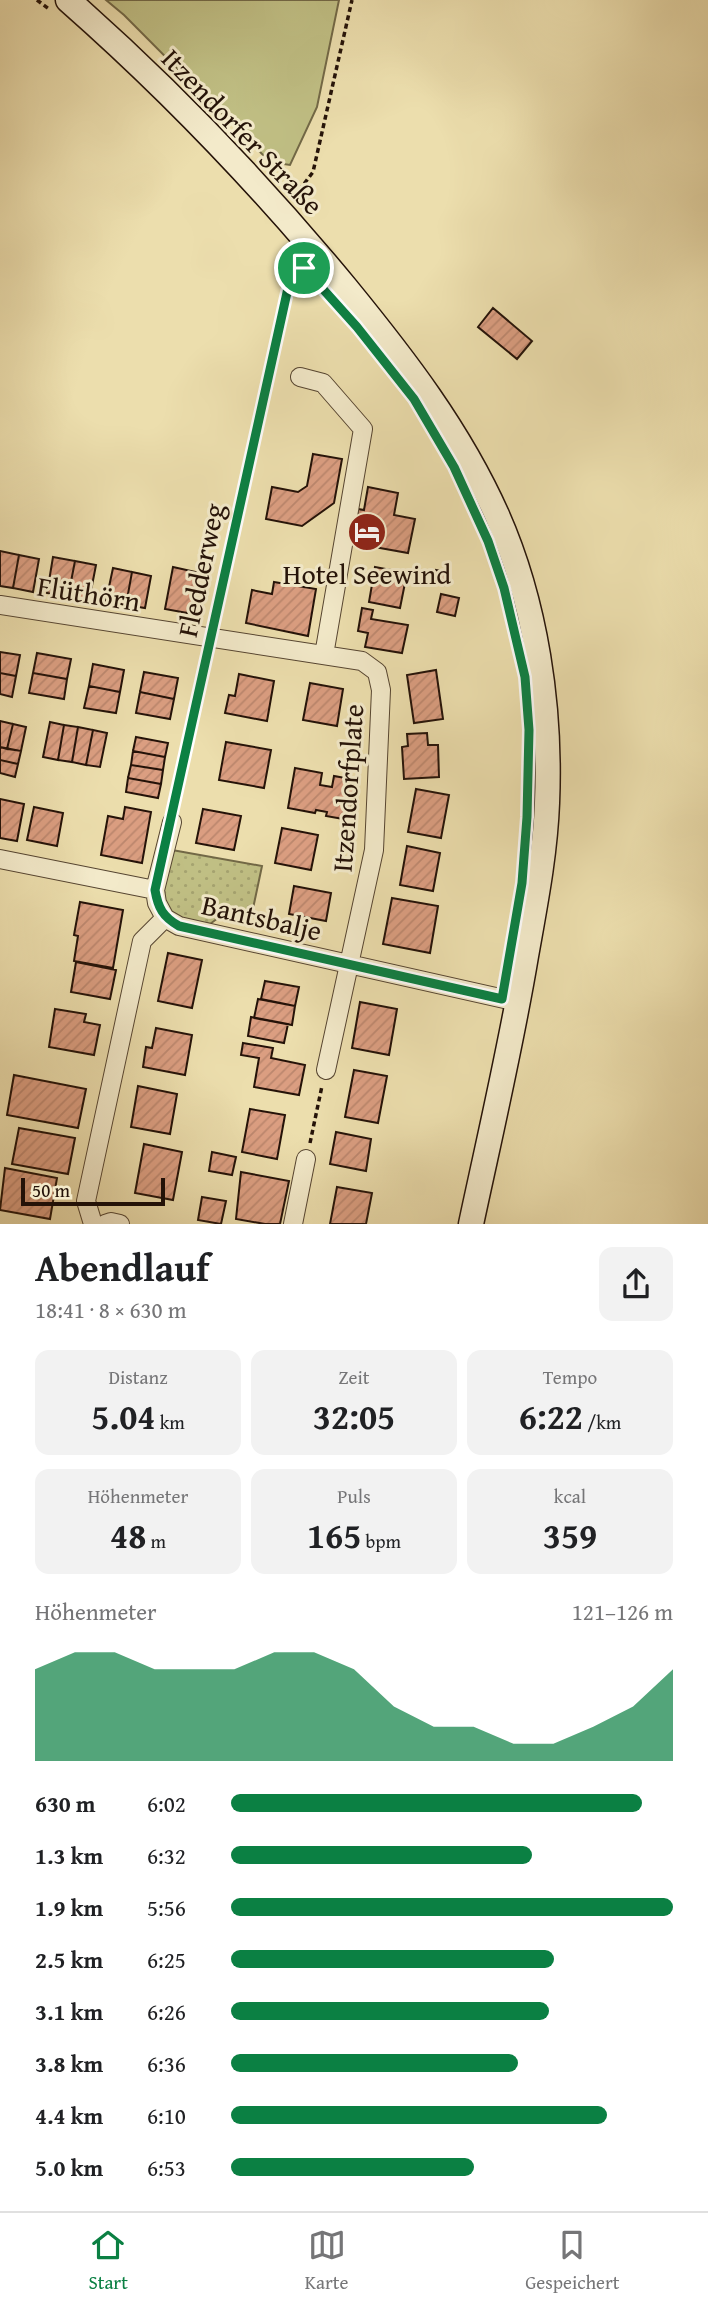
<!DOCTYPE html>
<html lang="de">
<meta charset="utf-8">
<style>
body{margin:0;font-family:"Gentium Book Plus",serif;background:#f2f2f2;color:#202124;height:100vh;display:flex;flex-direction:column;font-size:26px;white-space:nowrap}
*{box-sizing:border-box;margin:0}
p{font-size:23px;color:#757577}
.icon{flex:none;width:38px;height:38px;fill:none;stroke:currentColor;stroke-width:2;stroke-linecap:round;stroke-linejoin:round}
.map{position:relative;height:1224px;overflow:hidden}
.side{display:flex;flex-direction:column;background:#fff;flex:1}
.side>*{flex:none}
.scale{position:absolute;left:21px;bottom:18px;width:144px;box-sizing:border-box;padding-left:7px;border:4px solid #241208;border-top:0;font-size:19px;line-height:24px;white-space:nowrap;color:#241208;-webkit-text-stroke:5px #f3eaca;paint-order:stroke}
.pin{position:absolute;display:grid;place-items:center;width:60px;height:60px;color:#fff;margin:-30px;border:4px solid #fff;border-radius:50%;box-shadow:0 2px 7px #0007}
.round{display:grid;place-items:center;flex:none;width:74px;height:74px;border-radius:14px;background:#f2f2f2}
.overview{display:flex;align-items:center;justify-content:space-between;height:119px;padding:0 35px}
h1{font-size:38px;font-weight:700;line-height:52px}
.stats{display:grid;grid-template-columns:repeat(3,1fr);gap:10px;height:119px;padding:7px 35px}
.stats div{display:grid;align-content:center;border-radius:14px;background:#f2f2f2;text-align:center}
.stats b{font-size:35px;font-weight:700}
.stats small{font-size:19px;font-weight:400}
.stats p{font-size:19px}
.chart{height:196px;padding:14px 35px}
.chart p{display:flex;justify-content:space-between}
.chart svg{width:100%;height:126px;margin-top:7px;fill:#0b8043;opacity:.7}
ul{padding:0 35px;list-style:none;font-size:23px}
li{display:grid;grid-template-columns:112px 84px 1fr;align-items:center;height:52px}
li i{height:18px;border-radius:9px;background:#0b8043}
.menu{display:flex;justify-content:space-around;align-items:center;height:98px;border-top:2px solid #e0e0e0;background:#fff;font-size:19px;color:#757577}
.menu a{display:grid;justify-items:center;gap:4px}
.menu .on{color:#0b8043}
.map>svg:first-child{display:block}
.green{fill:#c0bf84;stroke:#726846;stroke-width:2}
.park{fill:url(#park-dots);stroke:#726846;stroke-width:2}
.building{fill:url(#building-hatch);stroke:#241208;stroke-width:2}
.lines{fill:none;stroke-linecap:round;stroke-linejoin:round}
.street-casing{stroke:#564531;stroke-width:20}
.secondary-casing{stroke:#241208;stroke-width:27}
.path{stroke:#241208;stroke-width:3.5;stroke-dasharray:5 3.5;stroke-linecap:butt}
.street{stroke:#f3eaca;stroke-width:18}
.secondary{stroke:#f3eaca;stroke-width:24}
.route-casing{stroke:#fff;stroke-width:14}
.route{stroke:#0b8043;stroke-width:9}
.labels{text-anchor:middle;dominant-baseline:central;stroke-width:6;stroke-linejoin:round;paint-order:stroke}
.street-label{font-size:28px;fill:#241208;stroke:#f3eaca}
.poi-label{font-size:28px;fill:#241208;stroke:#f3eaca}
</style>
<div class="map">
<svg width="708" height="1224" viewBox="0 0 708 1224">
<defs>
<pattern id="park-dots" width="8" height="8" patternUnits="userSpaceOnUse" patternTransform="scale(1.75)"><rect width="8" height="8" fill="#c0bf84"/><path d="M2 2h.1M6 6h.1" fill="none" stroke="#a5a370" stroke-width="1.8" stroke-linecap="round"/></pattern>
<pattern id="building-hatch" width="6" height="6" patternUnits="userSpaceOnUse" patternTransform="scale(1.75)"><rect width="6" height="6" fill="#db9e81"/><path d="M-1 1l2-2M0 6l6-6M5 7l2-2" fill="none" stroke="#bc876e"/></pattern>
</defs>
<rect width="100%" height="100%" fill="#ecdead"/>
<filter id="stains"><feTurbulence type="fractalNoise" baseFrequency=".00286" numOctaves="4"/><feColorMatrix values="0 0 0 0 .2 0 0 0 0 .09 0 0 0 0 .02 0 0 0 .5 -.17"/></filter>
<radialGradient id="worn" r=".72"><stop offset=".6" stop-color="#630" stop-opacity="0"/><stop offset="1" stop-color="#630" stop-opacity=".3"/></radialGradient>
<path class="green" d="M106,0h233l-22,107 -27,58 -20,-3 -146,-147z"/>
<path class="park" d="M172,850l90,16 -11,52 -25,-6 -16,12c-9,-2 -19,-2 -28,-5 -31,-12 -15,-46 -10,-69z"/>
<path class="building" d="M493,308l39,33 -15,18 -39,-32z
M313,454l29,5 -8,44 -32,23 -36,-7 6,-32 26,5 9,-6z
M368,487l30,6 -4,22 21,4 -7,34 -56,-10 6,-34 6,1z
M0,551l19,4 -6,33 -13,-2z
M19,555l20,4 -6,33 -20,-4z
M53,557l22,4 -7,36 -21,-4z
M75,561l21,4 -7,36 -21,-4z
M173,567l27,6 -7,41 -28,-5z
M375,567l32,6 -7,35 -31,-6z
M113,568l19,4 -6,33 -20,-4z
M436,570l11,2 -3,13 -11,-3z
M132,572l19,4 -6,32 -19,-3z
M274,582l42,7 -8,47 -62,-13 6,-33 20,4z
M441,594l18,4 -4,18 -18,-4z
M362,608l11,2 -2,9 37,6 -6,28 -37,-6 3,-14 -10,-2z
M0,652l20,3 -4,21 -16,-3z
M37,653l34,6 -4,20 -34,-6z
M93,664l31,6 -4,22 -31,-6z
M436,670l7,49 -29,4 -7,-48z
M144,672l34,6 -4,21 -34,-7z
M0,673l16,3 -4,21 -12,-3z
M33,673l34,6 -3,20 -35,-6z
M239,674l35,7 -7,40 -42,-8 4,-18 6,1z
M310,683l33,6 -6,37 -34,-6z
M89,686l31,6 -4,21 -32,-5z
M140,692l34,7 -4,20 -34,-6z
M0,721l13,3 -6,25 -7,-2z
M50,722l14,3 -6,35 -15,-3z
M13,724l13,3 -5,24 -14,-2z
M64,725l14,2 -6,35 -14,-2z
M78,727l15,3 -7,35 -14,-3z
M93,730l14,3 -7,34 -14,-2z
M427,733l1,12h10l1,32 -35,2 -2,-32 6,-1 -1,-12z
M136,737l32,6 -3,14 -32,-6z
M226,742l45,8 -7,38 -45,-8z
M0,747l21,4 -3,13 -18,-4z
M133,751l32,6 -2,13 -32,-5z
M0,760l18,4 -3,13 -15,-4z
M131,765l32,5 -2,14 -33,-6z
M295,768l27,5 -2,12 12,2 2,-11 22,4 -7,40 -23,-4 1,-4 -11,-2 -1,3 -27,-5z
M128,778l33,6 -3,14 -32,-6z
M416,789l33,6 -8,43 -33,-6z
M0,799l24,5 -7,37 -17,-3z
M34,807l29,6 -6,33 -30,-6z
M125,807l26,5 -9,51 -41,-8 7,-39 15,3z
M203,809l38,7 -7,34 -38,-7z
M282,828l36,7 -7,35 -36,-7z
M407,846l33,7 -7,38 -33,-6z
M294,886l37,7 -5,28 -37,-7z
M392,898l46,8 -8,47 -47,-9z
M80,902l43,8 -10,58 -39,-7 4,-25 -4,-1z
M168,953l34,7 -10,48 -34,-7z
M76,962l40,8 -6,29 -39,-7z
M265,981l34,6 -4,19 -34,-7z
M258,999l37,7 -3,19 -38,-7z
M360,1002l37,7 -8,46 -37,-7z
M55,1009l31,5 -2,8 16,3 -6,30 -45,-8z
M251,1017l37,7 -4,19 -36,-7z
M156,1028l36,7 -7,40 -42,-8 3,-20 6,1z
M243,1043l30,5 -2,10 34,7 -6,30 -45,-8 5,-29 -18,-3z
M354,1070l33,6 -9,47 -33,-6z
M14,1075l72,14 -8,39 -71,-13z
M138,1086l39,8 -7,40 -39,-7z
M250,1109l35,6 -8,44 -35,-7z
M19,1128l56,10 -7,36 -56,-10z
M336,1132l35,7 -5,32 -36,-7z
M144,1144l38,8 -9,48 -38,-7z
M212,1152l24,5 -4,18 -23,-4z
M5,1168l52,10 -7,41 -50,-9z
M241,1172l48,9 -9,43h-15l-29,-5z
M337,1187l35,6 -6,31h-36z
M202,1197l24,4 -5,23 -23,-4z"/>
<g class="lines">
<defs>
<path id="street" d="M300,377l23,6 40,46 -39,226
M0,605l362,56 15,11 4,18 -7,160 -48,220
M0,859l155,31 2,13 8,15
M155,890l17,-68
M165,918l14,8 339,76
M93,1224l-7,-23 56,-260 23,-23
M105,1224l6,-2 9,2
M293,1224l13,-65"/>
<path id="secondary" d="M68,0c100,88 193,185 278,288 58,71 113,142 151,227 39,88 54,192 50,288 -2,52 -12,102 -21,153 -15,90 -36,179 -55,268"/>
</defs>
<use href="#street" class="street-casing"/>
<use href="#secondary" class="secondary-casing"/>
<path class="path" d="M37,0l12,9
M294,197l19,-25 39,-172
M216,622l75,-343 12,-10
M175,806l34,-153
M310,1143l12,-57"/>
<use href="#street" class="street"/>
<use href="#secondary" class="secondary"/>
</g>
<g class="lines">
<defs>
<path id="route" d="M304,268l53,59 57,72 40,68 34,74 16,47 21,89 4,53 -2,87 -5,66 -20,116 -323,-73c-16,-9 -21,-18 -24,-36l135,-611z"/>
</defs>
<use href="#route" class="route-casing"/>
<use href="#route" class="route"/>
</g>
<defs>
<symbol id="hotel-disc" viewBox="-11 -11 22 22"><circle r="9.5" fill="#8f2418" stroke="#f3eaca"/><path d="M-6-4.5h1.5V1H6V5H4.5V3h-9V5H-6ZM-4 0a1.8 1.8 0 1 1 3.6 0ZM.5 0V-2.5h3Q6-2.5 6 0Z" fill="#fff"/></symbol>
</defs>
<g fill-rule="evenodd">
<use href="#hotel-disc" x="345" y="510" width="44" height="44"/>
</g>
<g class="labels">
<g class="street-label">
<text transform="translate(243 131) rotate(46)">Itzendorfer Straße</text>
<text transform="translate(200 570) rotate(-78)">Fledderweg</text>
<text transform="translate(89 593) rotate(9)">Flüthörn</text>
<text transform="translate(347 788) rotate(-86)">Itzendorfplate</text>
<text transform="translate(262 917) rotate(13)">Bantsbalje</text>
</g>
<g class="poi-label">
<text x="367" y="573">Hotel Seewind</text>
</g>
</g>
<rect width="100%" height="100%" filter="url(#stains)"/>
<rect width="100%" height="100%" fill="url(#worn)"/>
</svg>
<div class="scale">50 m</div>
<div class="pin" style="left:304px;top:268px;background:#1e9e55"><svg class="icon" aria-label="arrive" viewBox="0 0 24 24"><path d="M6 21V4h12l-3 4 3 4H6"/></svg></div>
</div>
<section class="side">
<div class="overview"><div><h1>Abendlauf</h1><p>18:41 · 8 × 630 m</p></div><a class="round"><svg class="icon" aria-label="share" viewBox="0 0 24 24"><path d="M12 15V3M7 8l5-5 5 5M5 13v7h14v-7"/></svg></a></div>
<div class="stats">
<div><p>Distanz</p><b>5.04<small> km</small></b></div>
<div><p>Zeit</p><b>32:05</b></div>
<div><p>Tempo</p><b>6:22<small> /km</small></b></div>
</div>
<div class="stats">
<div><p>Höhenmeter</p><b>48<small> m</small></b></div>
<div><p>Puls</p><b>165<small> bpm</small></b></div>
<div><p>kcal</p><b>359</b></div>
</div>
<div class="chart"><p><span>Höhenmeter</span>121–126 m</p>
<svg viewBox="0 0 160 44" preserveAspectRatio="none"><path d="M0 44V12L10 6L20 6L30 12L40 12L50 12L60 6L70 6L80 12L90 25L100 32L110 32L120 38L130 38L140 32L150 25L160 12V44z"/></svg>
</div>
<ul>
<li><b>630 m</b>6:02<i style="width:93%"></i></li>
<li><b>1.3 km</b>6:32<i style="width:68%"></i></li>
<li><b>1.9 km</b>5:56<i style="width:100%"></i></li>
<li><b>2.5 km</b>6:25<i style="width:73%"></i></li>
<li><b>3.1 km</b>6:26<i style="width:72%"></i></li>
<li><b>3.8 km</b>6:36<i style="width:65%"></i></li>
<li><b>4.4 km</b>6:10<i style="width:85%"></i></li>
<li><b>5.0 km</b>6:53<i style="width:55%"></i></li>
</ul>
</section>
<nav class="menu">
<a class="on"><svg class="icon" aria-label="home" viewBox="0 0 24 24"><path d="M3 11l9-7 9 7M6 9v11h12V9"/></svg>Start</a>
<a><svg class="icon" aria-label="map" viewBox="0 0 24 24"><path d="M3 6l6-2 6 2 6-2v14l-6 2-6-2-6 2zM9 4v14M15 6v14"/></svg>Karte</a>
<a><svg class="icon" aria-label="saved" viewBox="0 0 24 24"><path d="M7 4h10v16l-5-4-5 4z"/></svg>Gespeichert</a>
</nav>
